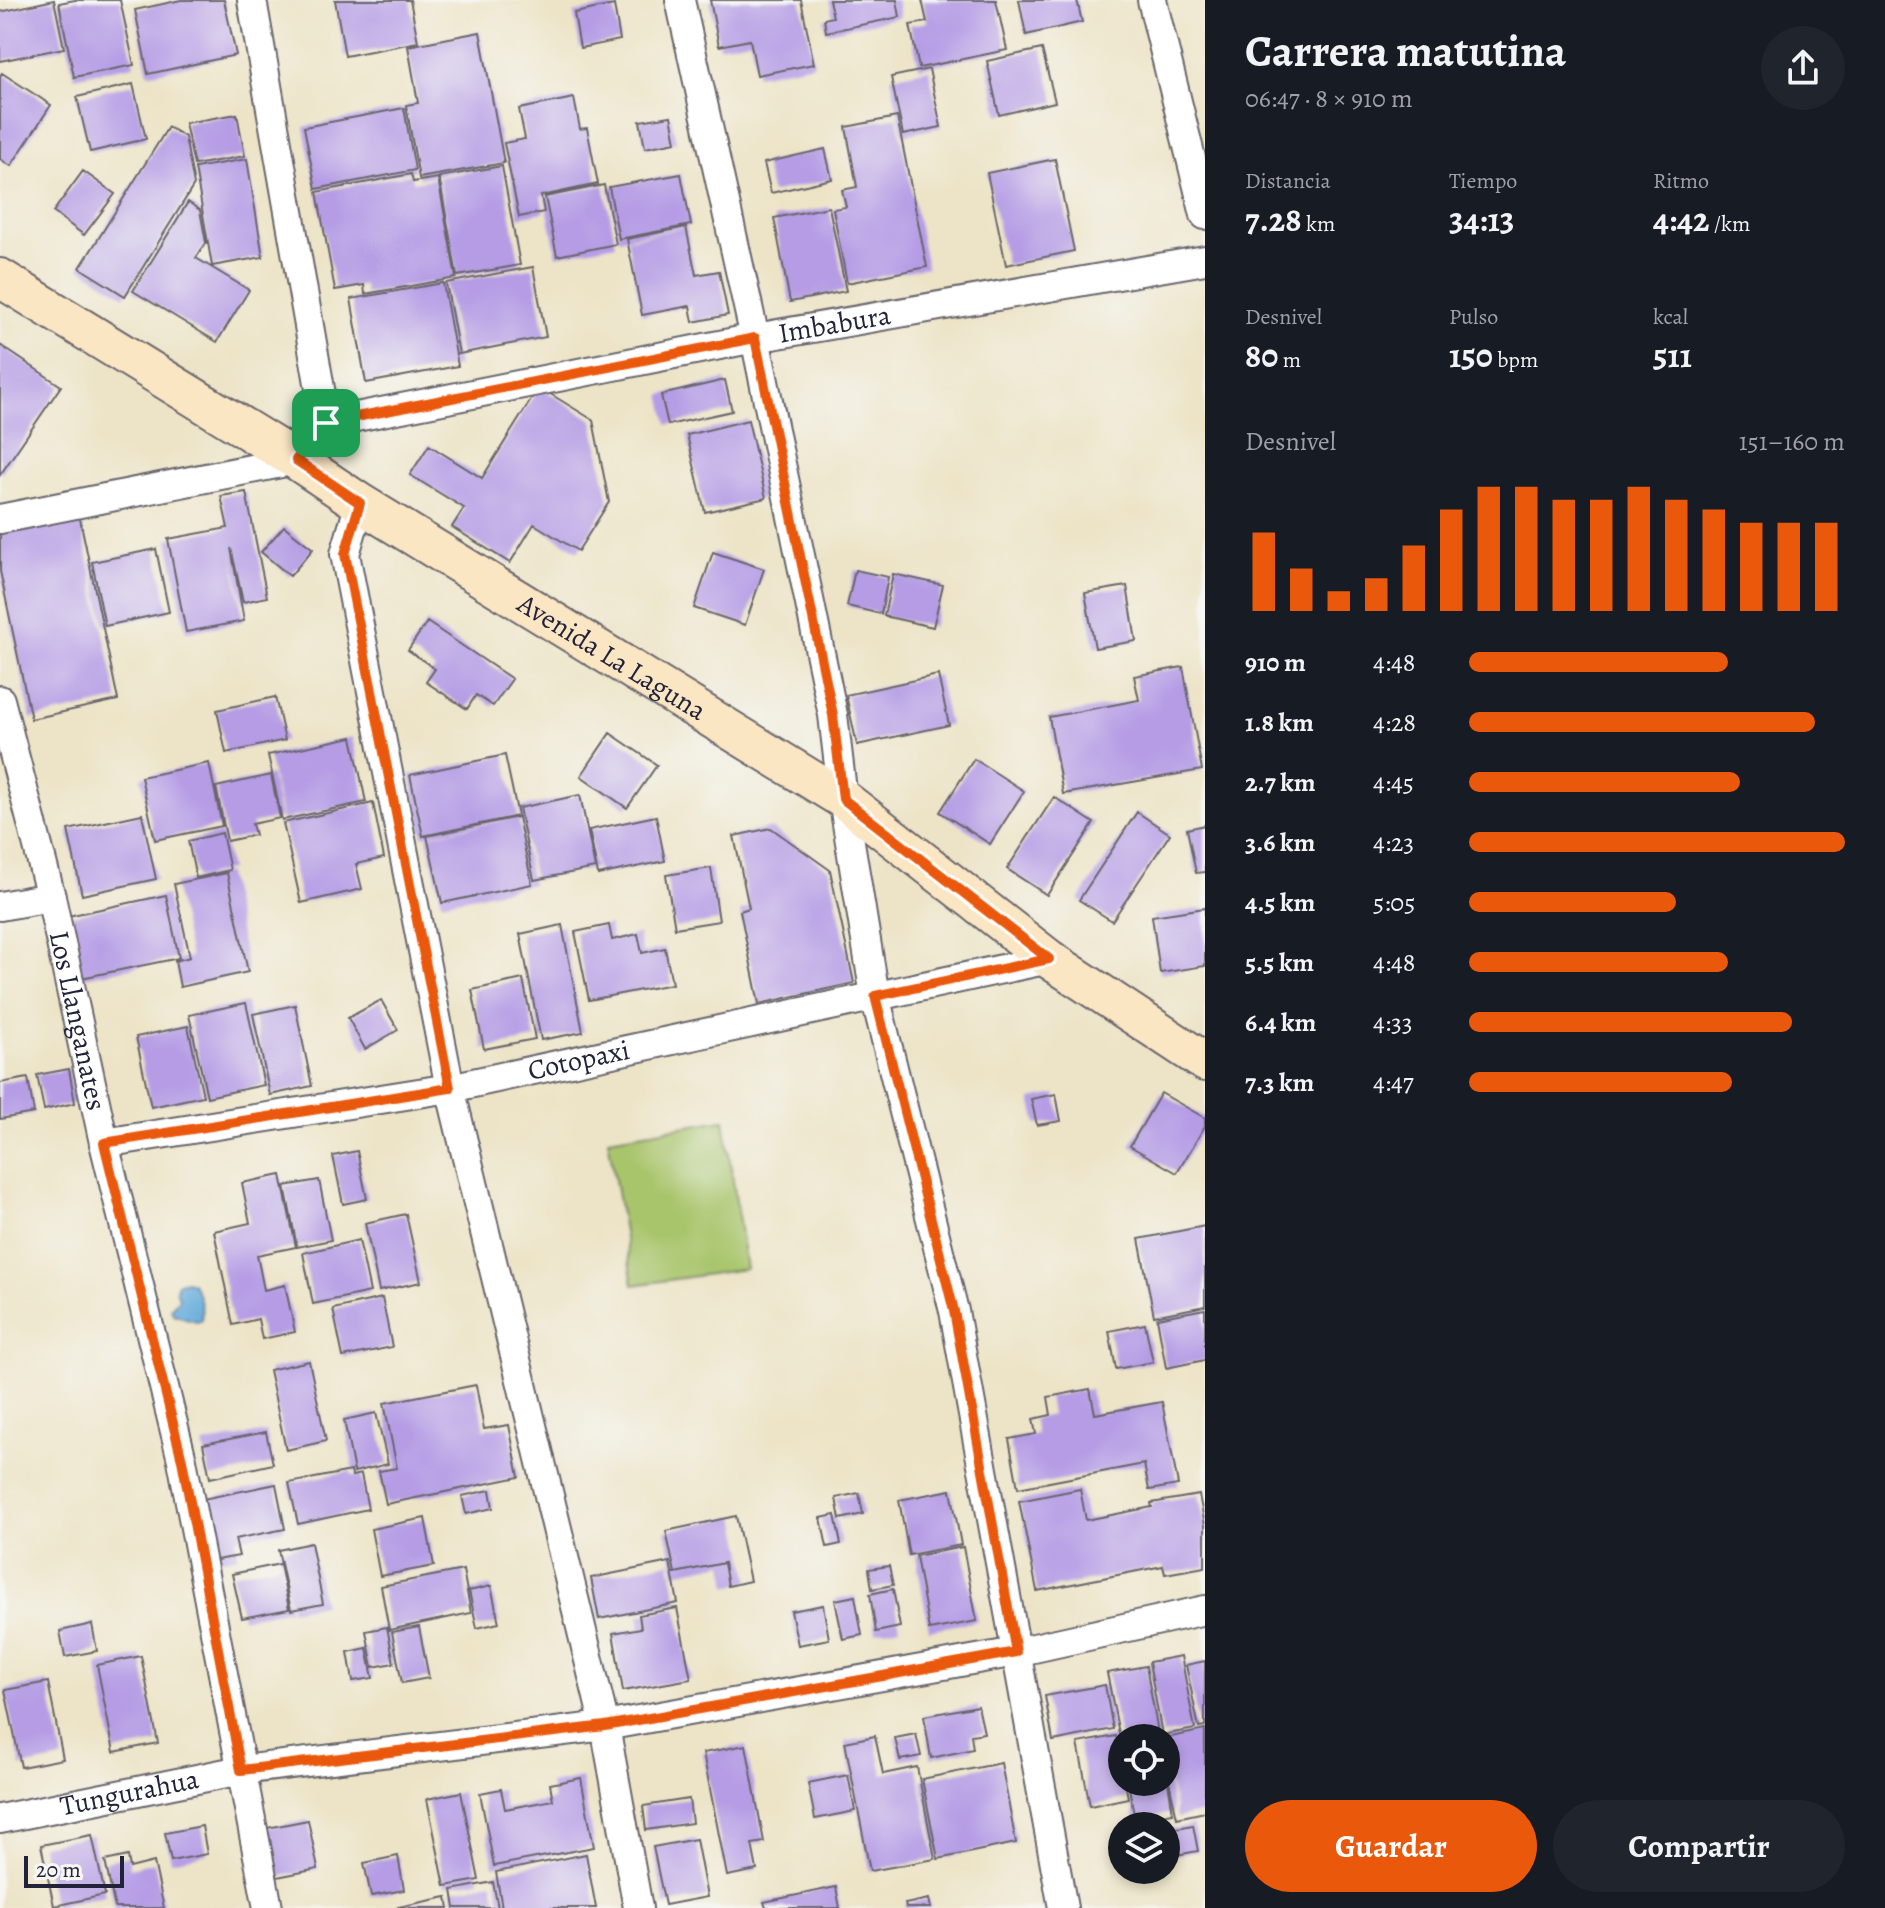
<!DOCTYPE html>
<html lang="es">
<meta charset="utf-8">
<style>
body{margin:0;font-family:Alegreya,serif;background:#20242c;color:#f1f3f6;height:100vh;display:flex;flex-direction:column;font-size:30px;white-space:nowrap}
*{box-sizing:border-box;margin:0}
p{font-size:26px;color:#9ea1a6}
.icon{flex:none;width:44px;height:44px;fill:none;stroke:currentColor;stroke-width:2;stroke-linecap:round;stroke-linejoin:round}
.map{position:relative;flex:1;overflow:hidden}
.side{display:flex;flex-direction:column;background:#171b24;width:680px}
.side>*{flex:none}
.tools{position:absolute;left:1108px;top:1724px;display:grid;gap:16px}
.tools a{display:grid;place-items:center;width:72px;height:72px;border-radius:50%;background:#171b24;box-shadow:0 4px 12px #0003;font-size:40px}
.scale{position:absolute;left:24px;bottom:20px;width:100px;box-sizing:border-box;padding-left:8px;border:4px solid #22223b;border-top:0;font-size:22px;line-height:28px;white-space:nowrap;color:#22223b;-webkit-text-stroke:6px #f6f6f2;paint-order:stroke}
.pin{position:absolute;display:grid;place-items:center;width:68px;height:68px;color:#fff;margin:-34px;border-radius:16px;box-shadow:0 4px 12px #0006}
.round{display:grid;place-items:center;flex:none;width:84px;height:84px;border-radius:42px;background:#20242c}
.head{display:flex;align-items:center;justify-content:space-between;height:136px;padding:0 40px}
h1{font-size:44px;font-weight:600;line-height:60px}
.metrics{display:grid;grid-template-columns:repeat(3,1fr);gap:12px;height:136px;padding:8px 40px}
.metrics div{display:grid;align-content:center}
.metrics b{font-size:34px;font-weight:600}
.metrics small{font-size:22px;font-weight:400}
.metrics p{font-size:22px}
.chart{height:224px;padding:16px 40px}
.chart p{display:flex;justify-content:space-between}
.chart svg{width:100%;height:144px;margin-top:8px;stroke:#ea580c;stroke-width:6}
.primary-button{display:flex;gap:16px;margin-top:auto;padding:16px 40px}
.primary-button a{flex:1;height:92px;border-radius:48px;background:#ea580c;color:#fff;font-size:32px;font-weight:600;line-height:92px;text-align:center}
.primary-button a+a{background:#20242c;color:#f1f3f6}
ul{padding:0 40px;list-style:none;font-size:26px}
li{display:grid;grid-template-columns:128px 96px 1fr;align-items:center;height:60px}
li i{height:20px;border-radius:10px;background:#ea580c}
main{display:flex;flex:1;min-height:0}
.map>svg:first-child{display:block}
.green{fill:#a9c56c;stroke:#667454;stroke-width:2}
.water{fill:#63abda;stroke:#42668a;stroke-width:2}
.building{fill:#b59ce5}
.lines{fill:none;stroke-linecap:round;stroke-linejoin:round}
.street-casing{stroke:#69666c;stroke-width:32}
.secondary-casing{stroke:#69666c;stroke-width:42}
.street{stroke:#fff;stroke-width:28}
.secondary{stroke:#fbe6c4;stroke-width:38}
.route-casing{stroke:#fff;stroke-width:16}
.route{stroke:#ea580c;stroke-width:10}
.labels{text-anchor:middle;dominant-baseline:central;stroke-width:6;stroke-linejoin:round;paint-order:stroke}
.street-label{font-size:28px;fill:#22223b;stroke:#f6f6f2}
</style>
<main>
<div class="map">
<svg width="1205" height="1908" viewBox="0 0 1205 1908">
<rect width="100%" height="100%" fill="#f6f6f2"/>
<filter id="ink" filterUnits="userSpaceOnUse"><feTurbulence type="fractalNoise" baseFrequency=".0125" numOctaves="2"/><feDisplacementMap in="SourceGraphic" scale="16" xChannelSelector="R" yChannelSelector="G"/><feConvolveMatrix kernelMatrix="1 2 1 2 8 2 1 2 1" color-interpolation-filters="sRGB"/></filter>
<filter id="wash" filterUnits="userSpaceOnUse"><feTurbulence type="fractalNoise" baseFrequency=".006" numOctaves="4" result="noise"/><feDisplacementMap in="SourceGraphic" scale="32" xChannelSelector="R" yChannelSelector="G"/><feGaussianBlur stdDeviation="1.8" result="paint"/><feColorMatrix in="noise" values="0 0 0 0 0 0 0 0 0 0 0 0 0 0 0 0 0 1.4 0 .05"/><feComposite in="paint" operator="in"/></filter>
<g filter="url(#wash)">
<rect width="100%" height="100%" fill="#ede4c7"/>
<path class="green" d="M724,1120l22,149 -113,16 -25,-146z"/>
<path class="water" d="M186,1281l6,2c8,10 11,26 9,38 -7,1 -21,-5 -28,-7l-2,-6 8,-10 -3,-8 2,-7z"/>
<g id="blocks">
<path class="building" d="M54,0l10,48 -64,13v-49z
M75,0h45l14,65 -60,12 -15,-74z
M181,0h43l12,55 -88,19 -13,-64z
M335,0h75l8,42 -73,14z
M710,0h91l13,64 -57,11 -7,-35 -31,6z
M829,0h68l3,17 -74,15 -2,-13 9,-2z
M922,0h74l11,50 -88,18 -9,-43 17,-3z
M1019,0h58l5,22 -56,13z
M614,5l6,35 -40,8 -6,-35z
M480,32l24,131 -85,15 -13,-73 12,-2 -10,-57z
M1042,49l13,53 -56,13 -12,-54z
M929,69l12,58 -38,8 -12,-58z
M2,73l49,32 -40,61 -11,-7v-83z
M133,84l13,55 -56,13 -13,-55z
M574,98l6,31 7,-1 11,56 -57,12 3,16 -25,5 -15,-74 21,-4 -6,-30z
M404,108l11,62 -99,19 -12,-62z
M237,114l8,42 -51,9 -9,-42z
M671,116l5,26 -31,6 -5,-27z
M897,117l30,150 -80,16 -14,-74 13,-2 -4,-17 15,-3 -11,-60z
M168,127l17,10 9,48 -69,111 -45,-28z
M825,149l7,30 -61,14 -7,-30z
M247,159l16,98 -51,9 -17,-98z
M1055,159l19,92 -68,14 -19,-92z
M502,166l18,99 -63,11 -18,-99z
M83,171l32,23 -31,41 -31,-23z
M411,174l2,8 25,-4 18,100 -91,16 -1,-9 -29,5 -18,-98z
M681,174l10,51 -72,14 -10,-52z
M604,185l12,59 -59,12 -12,-59z
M188,202l12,8 6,33 -10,15 53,32 -32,52 -84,-51z
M829,207l17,84 -56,11 -16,-84z
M686,227l10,48 23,-4 9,44 -35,7 -3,-16 -48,9 -15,-76z
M533,267l13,70 -87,17 -13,-71z
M443,283l15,83 -92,17 -15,-84z
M0,345l61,41 -61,89z
M725,380l7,31 -64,14 -7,-30z
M539,387l54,33 16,82 -31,49 -44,-27 -24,39 -58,-36 12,-19 -54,-33 19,-30 53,33z
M748,420l18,78 -61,14 -18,-77z
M246,492l21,105 -24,5 -12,-54 13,73 -58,11 -18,-93 60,-11 -7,-32z
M79,514l39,186 -87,19 -31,-148v-40z
M284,526l29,23 -23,27 -29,-24z
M156,549l13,63 -64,14 -13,-64z
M713,552l51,17 -19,56 -51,-17z
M855,570l33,7 -7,37 -34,-8z
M893,574l50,11 -10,42 -49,-11z
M1127,586l9,55 -41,7 -10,-55z
M427,622l85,57 -19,27 -17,-11 -9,14 -41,-27 9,-13 -27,-19z
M1183,667l19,103 -139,24 -14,-77 90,-17 -5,-24z
M938,675l11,50 -92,20 -11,-50z
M275,697l10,43 -59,13 -9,-43z
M610,733l47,32 -30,43 -46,-32z
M352,737l14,65 -84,18 -14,-65z
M505,755l13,61 -95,20 -13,-61z
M974,759l50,32 -34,53 -50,-32z
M209,763l13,63 -67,14 -14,-63z
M271,775l9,43 -28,6 3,11 -28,6 -11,-54z
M580,795l15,73 -61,12 -15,-72z
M1054,797l40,26 -47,72 -40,-26z
M373,803l11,55 -28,6 6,25 -61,14 -18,-80z
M1137,812l33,22 -58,87 -33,-21z
M142,814l14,65 -74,16 -14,-65z
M656,816l9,45 -67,14 -9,-45z
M518,817l14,67 -90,19 -15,-67z
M1205,825v47l-9,1 -9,-44z
M771,828l59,42 24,113 -95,21 -19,-93 9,-3 -15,-72z
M222,833l8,37 -34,8 -8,-37z
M711,868l8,53 -44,7 -9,-53z
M227,873l21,99 -68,15 -5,-26 15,-4 -16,-73z
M166,895l13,63 -98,20 -13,-62z
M1205,908v58l-45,7 -8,-57z
M562,925l21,107 -42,8 -21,-106z
M609,925l3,15 26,-6 4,19 23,-5 7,36 -83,16 -14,-68z
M523,979l12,60 -51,10 -12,-59z
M381,1000l17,30 -33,19 -17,-31z
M246,1003l18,82 -57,12 -18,-82z
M295,1005l17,81 -42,9 -17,-81z
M188,1026l15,70 -52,11 -15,-70z
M69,1069l6,34 -31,7 -7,-35z
M28,1078l6,35 -34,6v-36z
M1161,1093l44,25v8l-28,47 -47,-27z
M1056,1094l5,27 -24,4 -6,-26z
M357,1151l10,48 -24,5 -10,-48z
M281,1175l15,72 -39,8 7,35 21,-5 10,47 -33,7 -4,-20 -25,6 -19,-94 36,-8 -8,-40z
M319,1180l12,60 -34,7 -12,-61z
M406,1214l15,68 -42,9 -14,-68z
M1205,1226v80l-51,10 -15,-77z
M359,1240l11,52 -57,12 -10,-51z
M382,1298l10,49 -49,10 -10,-48z
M1205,1309v51l-39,8 -9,-50z
M1145,1324l8,38 -37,7 -7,-38z
M309,1361l17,80 -40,9 -17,-80z
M476,1385l8,44 25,-4 10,52 -133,27 -7,-33 18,-3 -13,-65z
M1090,1389l5,25 67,-12 16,83 -29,5 -5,-26 -126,24 -9,-49 27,-5 -3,-15 18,-4 -3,-18z
M376,1413l12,51 -34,8 -10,-52z
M266,1432l7,32 -63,14 -7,-34z
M351,1471l1,5 9,-2 7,35 -70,15 -9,-41z
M276,1484l9,45 -50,10 4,17 -28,5 -13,-61z
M1080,1489l6,31 66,-13 -1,-4 48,-8 6,30v42l-40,7 -2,-8 -126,25 -18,-90z
M490,1490l3,18 -27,6 -4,-18z
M951,1490l10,55 -52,10 -10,-55z
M859,1493l4,21 -23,5 -4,-21z
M835,1515l6,29 -14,3 -6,-29z
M736,1516l14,65 -22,5 -4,-23 -49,10 -9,-42z
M425,1518l9,48 -54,10 -9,-47z
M311,1543l12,61 -32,6 -13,-60z
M963,1547l14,74 -48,9 -13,-74z
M670,1562l8,41 -79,16 -8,-41z
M280,1564l9,45 -47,9 -10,-44z
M889,1566l4,19 -21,4 -3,-20z
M463,1570l8,43 -82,17 -8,-44z
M491,1586l8,37 -22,5 -8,-37z
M893,1589l7,38 -24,5 -6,-38z
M855,1596l7,39 -19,4 -8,-39z
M823,1605l6,34 -31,6 -7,-34z
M677,1608l14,71 -68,12 -10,-58 28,-5 -2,-13z
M92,1624l5,27 -32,6 -5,-26z
M387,1627l7,36 -21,4 -7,-36z
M419,1627l10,51 -27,5 -10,-51z
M367,1648l6,30 -20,3 -5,-29z
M141,1656l17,87 -44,9 -17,-87z
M1181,1656l14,73 -33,6 -13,-73z
M1205,1661v66l-6,1 -13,-63z
M1146,1666l13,72h-37v6h-1l-14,-71z
M48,1682l15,77 -42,8 -16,-77z
M1105,1685l8,44 -60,12 -8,-45z
M978,1706l6,27 -13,2 2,14 -42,9 -7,-42z
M1205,1730v82l-28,6 -11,-51v-29z
M916,1734l5,22 -21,4 -5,-22z
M875,1736l8,38 34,-7 18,92 -65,12 -25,-129z
M1116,1736l6,30v16h3l3,16 -38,8 -12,-63z
M746,1745l18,97 -12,2 5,26 -30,6 -24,-123z
M1001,1763l15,80 -78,16 -16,-80z
M848,1775l7,36 -40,8 -7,-36z
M581,1778l13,69 -100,19 -14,-73 21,-4 4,20 48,-9 -3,-16z
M1128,1782h40l5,31 -38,7z
M461,1792l18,88 -34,6 -18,-87z
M689,1799l3,24 -46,7 -3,-24z
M308,1820l10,49 -41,8 -10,-49z
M1193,1825l5,26 -32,6v-27z
M202,1826l5,28 -36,7 -6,-28z
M92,1835l13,60 -51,11 -13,-61z
M696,1839l11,58 -42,8 -12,-58z
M586,1854l10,54h-94l-6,-36z
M128,1856l2,12 24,-6 10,46h-49l-10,-47z
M398,1856l6,34 -33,6 -7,-33z
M493,1882l5,26h-43l-3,-18z
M836,1887l4,21h-74l-2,-6z
M447,1897l2,11h-51v-1z
M929,1899l2,9h-25l-1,-4z"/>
</g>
</g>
<g filter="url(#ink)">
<use href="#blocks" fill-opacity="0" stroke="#69666c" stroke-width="2"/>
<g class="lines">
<defs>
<g id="street">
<path d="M680,0l75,338 78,377 10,84 32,197 79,315 109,597"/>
<path d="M1152,0l53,215"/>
<path id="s1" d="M326,423l429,-85 450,-78"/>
<path d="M360,503l-15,51 105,534 155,638 33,182"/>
<path d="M0,519l296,-59 30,-37 -74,-423"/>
<path id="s2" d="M0,700l51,197 53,246 78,317 86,448"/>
<path d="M0,906l51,-9"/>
<path id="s3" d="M104,1143l346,-55 599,-129"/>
<path id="s4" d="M0,1819l241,-49 364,-44 411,-74 189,-42"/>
</g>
<g id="secondary">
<path id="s5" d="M0,278l296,182 64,43 483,296 206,160 156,103"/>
</g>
</defs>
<use href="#street" class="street-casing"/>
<use href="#secondary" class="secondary-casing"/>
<use href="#street" class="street"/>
<use href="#secondary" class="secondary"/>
</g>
</g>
<g class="lines" filter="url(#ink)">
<defs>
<path id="route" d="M755,338l78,377 10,84 206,160 -174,37 79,315 62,341 -411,74 -364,44 -59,-310 -78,-317 346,-55 -105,-534 15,-51 -64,-43 30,-37z"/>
</defs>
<use href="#route" class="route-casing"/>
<use href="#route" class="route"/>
</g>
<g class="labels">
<g class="street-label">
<text stroke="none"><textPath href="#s1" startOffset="518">Imbabura</textPath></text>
<text stroke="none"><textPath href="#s5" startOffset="720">Avenida La Laguna</textPath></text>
<text stroke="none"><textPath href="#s2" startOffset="330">Los Llanganates</textPath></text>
<text stroke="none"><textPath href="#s3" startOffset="482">Cotopaxi</textPath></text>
<text stroke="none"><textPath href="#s4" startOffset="132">Tungurahua</textPath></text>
</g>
</g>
</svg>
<div class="tools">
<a><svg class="icon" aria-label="locate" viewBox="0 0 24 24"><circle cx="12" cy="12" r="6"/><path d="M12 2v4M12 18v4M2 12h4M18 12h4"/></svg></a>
<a><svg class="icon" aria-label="layers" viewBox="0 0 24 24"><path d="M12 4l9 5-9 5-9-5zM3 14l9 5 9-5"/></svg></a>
</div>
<div class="scale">20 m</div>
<div class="pin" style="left:326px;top:423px;background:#1e9e55"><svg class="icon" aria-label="arrive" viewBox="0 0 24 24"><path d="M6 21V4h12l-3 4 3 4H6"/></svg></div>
</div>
<section class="side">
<div class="head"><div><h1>Carrera matutina</h1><p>06:47 · 8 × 910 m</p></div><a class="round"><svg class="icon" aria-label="share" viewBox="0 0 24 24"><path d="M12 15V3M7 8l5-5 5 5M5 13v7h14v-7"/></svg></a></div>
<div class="metrics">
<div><p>Distancia</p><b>7.28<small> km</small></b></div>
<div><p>Tiempo</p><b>34:13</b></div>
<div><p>Ritmo</p><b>4:42<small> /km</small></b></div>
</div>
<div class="metrics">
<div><p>Desnivel</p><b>80<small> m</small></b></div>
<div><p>Pulso</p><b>150<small> bpm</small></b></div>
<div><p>kcal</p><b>511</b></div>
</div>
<div class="chart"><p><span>Desnivel</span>151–160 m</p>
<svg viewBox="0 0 160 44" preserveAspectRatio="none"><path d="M5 44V20M15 44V31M25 44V38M35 44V34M45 44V24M55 44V13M65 44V6M75 44V6M85 44V10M95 44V10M105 44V6M115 44V10M125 44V13M135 44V17M145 44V17M155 44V17"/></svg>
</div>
<ul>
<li><b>910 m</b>4:48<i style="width:69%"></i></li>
<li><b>1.8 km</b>4:28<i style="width:92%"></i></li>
<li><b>2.7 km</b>4:45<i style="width:72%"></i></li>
<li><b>3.6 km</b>4:23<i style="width:100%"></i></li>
<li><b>4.5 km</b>5:05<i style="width:55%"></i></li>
<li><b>5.5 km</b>4:48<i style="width:69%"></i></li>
<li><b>6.4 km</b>4:33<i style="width:86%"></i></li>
<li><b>7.3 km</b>4:47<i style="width:70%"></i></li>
</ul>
<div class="primary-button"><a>Guardar</a><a>Compartir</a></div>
</section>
</main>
